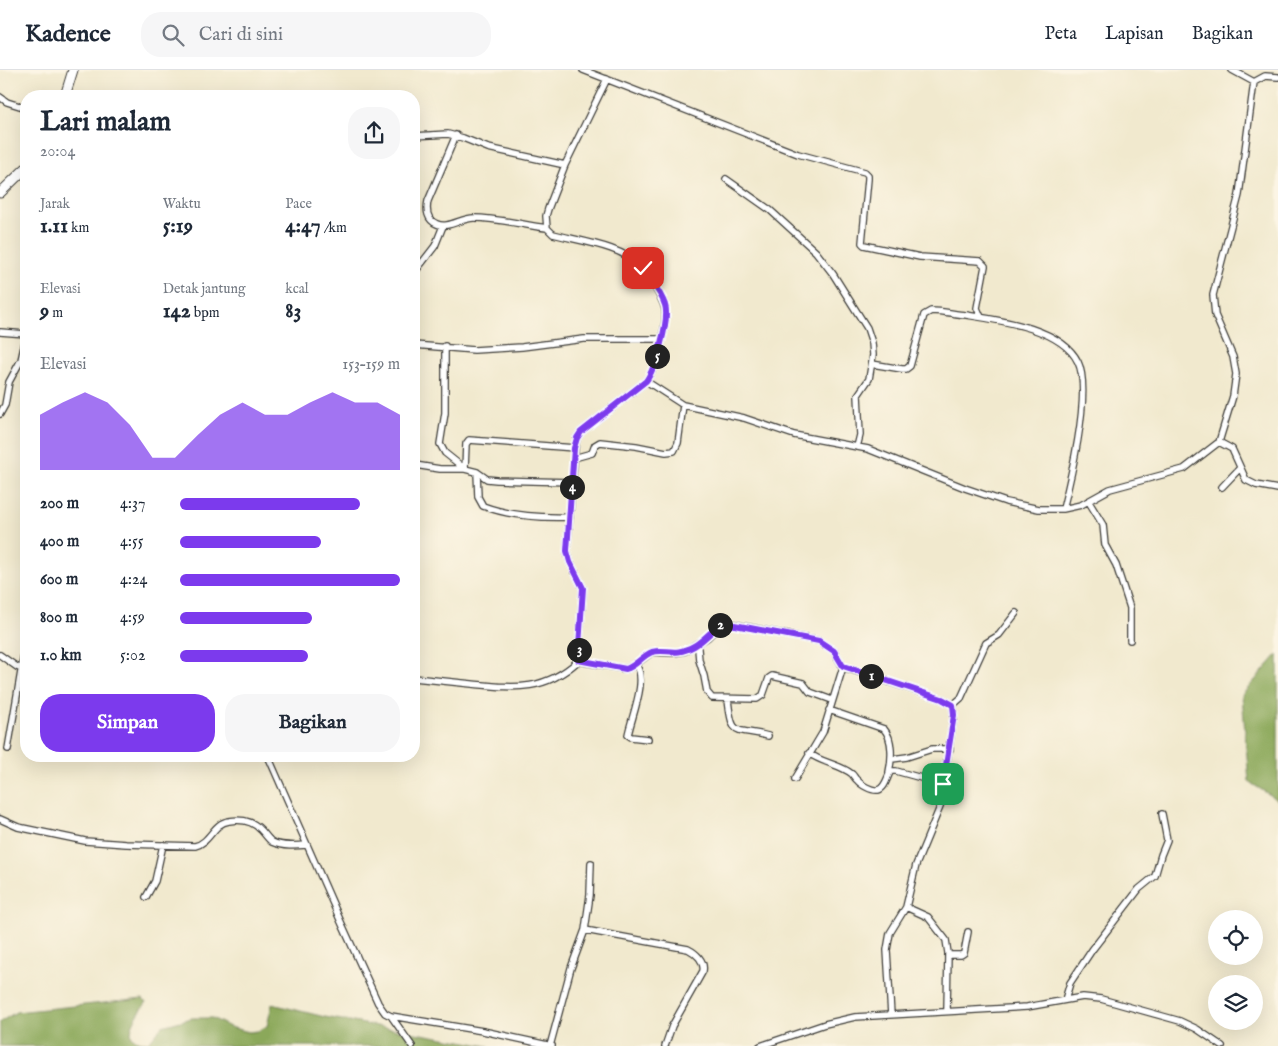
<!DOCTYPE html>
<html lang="id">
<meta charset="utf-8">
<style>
body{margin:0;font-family:"IM FELL English",serif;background:#f6f6f7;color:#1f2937;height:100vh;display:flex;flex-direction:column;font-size:19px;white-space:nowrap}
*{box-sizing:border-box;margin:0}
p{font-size:16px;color:#747a83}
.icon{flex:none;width:28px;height:28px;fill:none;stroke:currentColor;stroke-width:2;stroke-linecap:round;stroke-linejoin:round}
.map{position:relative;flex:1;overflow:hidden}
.sheet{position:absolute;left:20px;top:20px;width:400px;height:672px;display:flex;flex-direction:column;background:#fff;border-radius:20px;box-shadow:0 5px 20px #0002}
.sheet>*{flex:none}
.controls{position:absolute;left:1208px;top:840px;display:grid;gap:10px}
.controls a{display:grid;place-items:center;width:55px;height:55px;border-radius:50%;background:#fff;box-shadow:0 5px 20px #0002;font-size:25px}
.pin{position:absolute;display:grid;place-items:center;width:42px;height:42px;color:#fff;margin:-21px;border-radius:10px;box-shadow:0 2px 8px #0006}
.km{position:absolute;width:25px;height:25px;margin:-12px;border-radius:50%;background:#222;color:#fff;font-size:14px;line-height:25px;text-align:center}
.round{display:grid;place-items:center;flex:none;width:52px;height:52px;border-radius:20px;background:#f6f6f7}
.headline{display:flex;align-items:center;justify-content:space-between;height:85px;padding:0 20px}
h1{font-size:28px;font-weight:700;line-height:38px}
.metrics{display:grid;grid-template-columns:repeat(3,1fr);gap:8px;height:85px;padding:5px 20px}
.metrics div{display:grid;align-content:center}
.metrics b{font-size:21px;font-weight:700}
.metrics small{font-size:14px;font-weight:400}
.metrics p{font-size:14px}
.chart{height:140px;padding:10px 20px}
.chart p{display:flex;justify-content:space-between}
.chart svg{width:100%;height:90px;margin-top:5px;fill:#7c3aed;opacity:.7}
.action{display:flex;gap:10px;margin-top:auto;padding:10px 20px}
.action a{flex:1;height:58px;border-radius:20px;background:#7c3aed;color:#fff;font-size:20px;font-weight:700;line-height:58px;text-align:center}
.action a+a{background:#f6f6f7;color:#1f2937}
ul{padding:0 20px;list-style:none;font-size:16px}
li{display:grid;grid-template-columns:80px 60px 1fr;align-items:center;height:38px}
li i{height:12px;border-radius:6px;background:#7c3aed}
header{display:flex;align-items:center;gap:30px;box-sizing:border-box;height:70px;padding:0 25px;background:#fff;border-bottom:1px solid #e0e1e3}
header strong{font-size:24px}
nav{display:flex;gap:28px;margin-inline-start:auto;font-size:18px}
.search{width:350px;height:45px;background:#f6f6f7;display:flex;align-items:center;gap:12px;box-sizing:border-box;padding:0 18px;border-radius:20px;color:#747a83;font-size:19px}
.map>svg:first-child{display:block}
.forest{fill:#8ba85a;stroke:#54623b}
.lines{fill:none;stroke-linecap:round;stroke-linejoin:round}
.minor-casing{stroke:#3c3b37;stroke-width:8}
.highway-casing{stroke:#3c3b37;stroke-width:11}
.minor{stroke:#fff;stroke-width:5.5}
.highway{stroke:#fff;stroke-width:9}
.route-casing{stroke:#fff;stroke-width:10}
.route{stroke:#7c3aed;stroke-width:6}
</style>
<header>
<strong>Kadence</strong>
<div class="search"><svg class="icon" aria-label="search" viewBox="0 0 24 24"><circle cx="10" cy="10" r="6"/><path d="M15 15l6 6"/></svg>Cari di sini</div>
<nav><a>Peta</a><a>Lapisan</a><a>Bagikan</a></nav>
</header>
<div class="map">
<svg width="1278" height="976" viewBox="0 0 1278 976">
<rect width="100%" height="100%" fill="#fcf5e5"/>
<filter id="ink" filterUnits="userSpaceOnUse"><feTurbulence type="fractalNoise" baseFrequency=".02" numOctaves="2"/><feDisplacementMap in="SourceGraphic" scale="10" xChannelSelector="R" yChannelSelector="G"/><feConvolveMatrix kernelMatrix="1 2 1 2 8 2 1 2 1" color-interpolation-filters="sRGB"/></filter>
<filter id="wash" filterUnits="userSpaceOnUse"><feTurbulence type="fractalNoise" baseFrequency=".0096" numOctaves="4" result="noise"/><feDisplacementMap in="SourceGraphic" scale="20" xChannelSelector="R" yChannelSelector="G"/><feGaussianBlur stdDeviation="1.12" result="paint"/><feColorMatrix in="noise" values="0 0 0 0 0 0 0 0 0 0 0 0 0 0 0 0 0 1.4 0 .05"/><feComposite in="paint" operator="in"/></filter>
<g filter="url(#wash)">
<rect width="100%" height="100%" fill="#f1e9ce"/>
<path class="forest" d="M1278,584v146l-29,-18 -7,-87z
M143,929l3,4c-9,13 -30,40 3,39l13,-16 30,-8h20l18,9 19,5 9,-1 9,-5 5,-22 53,13 164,29h-489v-24l16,-10z"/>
</g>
<g filter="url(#ink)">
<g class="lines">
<defs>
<path id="minor" d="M583,0l215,84 67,18 3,3v4l-6,64 2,2 56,12 60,4 5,5 -8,42 4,9
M607,9l-42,86 -17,44 -2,7 1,12 6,6c26,7 71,12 89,34 4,4 7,11 11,16 13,22 15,25 10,50 -3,15 -8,35 -17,47
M1254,12l11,-6 13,1
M0,27l7,5 19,6
M456,65l-28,66c-2,9 -1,19 9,23 11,5 24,-6 37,-6 24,0 49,7 73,10
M414,66l34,-2 15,4 25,10 77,17
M726,109l44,31 46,42 17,22 34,54 5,15 1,12 -4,24 -11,16 2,40 -3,12
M414,203l21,-27 8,-20
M0,262l26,2
M414,275l60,5 48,-3 62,-8h78
M445,276v67l-5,31 5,9 20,16
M872,294l30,5h4l4,-3 14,-51 7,-4c12,0 23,3 35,4 33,5 96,13 112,47 14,29 -7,115 -15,147
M0,344l5,-9 4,-23 12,-22 5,-22
M1219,372l14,-46 3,-22 -3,-17 -18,-42 -2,-20 26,-100 15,-113 -22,-12
M574,388l18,-5 3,-8 5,-3 36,4 30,6 8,-1 4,-8 5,-38
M415,395l25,4h25l12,3 10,7 10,1 75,2
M465,399l1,-25 3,-4 106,8
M477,402l1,25 5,9c27,10 58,12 87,11
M1222,417l18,-19
M1089,432l14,23 2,20 11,20 14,43v32
M26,442v14
M696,575l2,4 1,11 5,16 3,16 5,6 45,1 6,-4 6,-17 3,-2 31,7 7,9 22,8
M0,585l17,12 9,4
M578,591l48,8 7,-3 19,-14 21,1 12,-2 23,-14 13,-13 7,-1 91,18 15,10 9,16 99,32 11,6 1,10 -14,92 -24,58 -10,42 -16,26 -3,17 4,65
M635,594c14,13 -4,54 -7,71l3,2 17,2
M414,608c19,2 39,4 58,6 43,4 72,8 106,-23l5,-73 -13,-26 -3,-11 8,-103 2,-10 4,-6 65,-51 37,24 61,13 50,17 74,14 97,39 41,14 33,7h24l18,-4 29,-16 74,-20 35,-27 13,7 14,31 10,5 22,4
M728,629c4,40 7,28 40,37
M953,635l8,-7 25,-55 13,-8 17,-22
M829,640l55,19c9,10 8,30 5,43
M8,679l18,-107
M809,683c12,10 31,11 43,21 2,2 3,5 5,6 4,5 15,11 21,10 8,-2 9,-14 13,-19h5l47,13
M268,686l73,166 37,81 7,10 6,3 92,15 69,15
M892,689l15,-2 25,-8h18
M795,709l28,-47 20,-65
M0,749l18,8 67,14 41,3 69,2c16,-4 18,-23 34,-25 12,-2 24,0 32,9 4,4 7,9 11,12 11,5 24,4 35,3
M146,827l9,-16 8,-36
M906,837l22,10 18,23 2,13 -1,58
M585,860l103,19c8,4 17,12 15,22l-31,55 -7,20
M948,887l2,-2h11l3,-2 4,-21
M1065,930l5,-17 22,-33 47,-61 16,-13 6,-21 6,-15 -5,-26
M391,946l21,30
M550,976l21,-78 14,-38 5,-35 1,-32
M760,976l65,-22 30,-7 172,-10 56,-10 18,2 79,22 17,8 25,17"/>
<path id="highway" d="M65,26l8,-26
M0,123l26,-25"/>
</defs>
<use href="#minor" class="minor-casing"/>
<use href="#highway" class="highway-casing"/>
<use href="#minor" class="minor"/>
<use href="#highway" class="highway"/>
</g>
</g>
<g class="lines" filter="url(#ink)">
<defs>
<path id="route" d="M643,198c7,12 18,24 22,37 5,15 -10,64 -19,76l-65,51 -4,6 -3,10 -7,103 3,11 13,26 -5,72 48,9c10,-3 16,-13 26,-17 15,-4 22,5 42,-6 11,-6 20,-19 30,-23l95,18 15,10 9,15 99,33 11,6 1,10 -11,69"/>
</defs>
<use href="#route" class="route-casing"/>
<use href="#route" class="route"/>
</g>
</svg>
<div class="controls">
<a><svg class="icon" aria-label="locate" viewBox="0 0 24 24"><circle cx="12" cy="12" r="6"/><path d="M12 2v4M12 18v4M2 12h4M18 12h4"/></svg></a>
<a><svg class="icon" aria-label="layers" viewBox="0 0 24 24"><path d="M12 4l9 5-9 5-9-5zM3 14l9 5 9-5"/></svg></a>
</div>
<div class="pin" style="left:943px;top:714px;background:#1e9e55"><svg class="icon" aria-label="arrive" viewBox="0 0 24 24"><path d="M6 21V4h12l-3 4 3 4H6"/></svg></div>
<div class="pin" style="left:643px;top:198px;background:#d93025"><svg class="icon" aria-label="check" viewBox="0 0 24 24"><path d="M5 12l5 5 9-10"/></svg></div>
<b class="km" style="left:871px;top:606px">1</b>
<b class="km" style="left:720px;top:555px">2</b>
<b class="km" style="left:579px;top:580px">3</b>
<b class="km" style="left:572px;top:417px">4</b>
<b class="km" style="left:657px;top:286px">5</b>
<section class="sheet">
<div class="headline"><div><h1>Lari malam</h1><p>20:04</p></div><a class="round"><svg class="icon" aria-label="share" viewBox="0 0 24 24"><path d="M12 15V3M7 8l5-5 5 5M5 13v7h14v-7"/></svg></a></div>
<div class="metrics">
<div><p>Jarak</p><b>1.11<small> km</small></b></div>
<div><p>Waktu</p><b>5:19</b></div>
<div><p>Pace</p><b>4:47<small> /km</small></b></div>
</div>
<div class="metrics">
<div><p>Elevasi</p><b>9<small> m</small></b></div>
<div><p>Detak jantung</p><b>142<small> bpm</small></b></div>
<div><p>kcal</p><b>83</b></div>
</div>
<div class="chart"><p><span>Elevasi</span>153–159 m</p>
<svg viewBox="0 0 160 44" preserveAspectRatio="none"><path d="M0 44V17L10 11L20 6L30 11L40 22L50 38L60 38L70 27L80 17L90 11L100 17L110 17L120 11L130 6L140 11L150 11L160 17V44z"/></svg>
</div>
<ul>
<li><b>200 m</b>4:37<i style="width:82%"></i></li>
<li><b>400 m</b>4:55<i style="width:64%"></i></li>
<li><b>600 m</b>4:24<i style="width:100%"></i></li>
<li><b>800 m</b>4:59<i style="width:60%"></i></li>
<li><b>1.0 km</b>5:02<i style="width:58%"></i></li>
</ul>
<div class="action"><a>Simpan</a><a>Bagikan</a></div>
</section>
</div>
